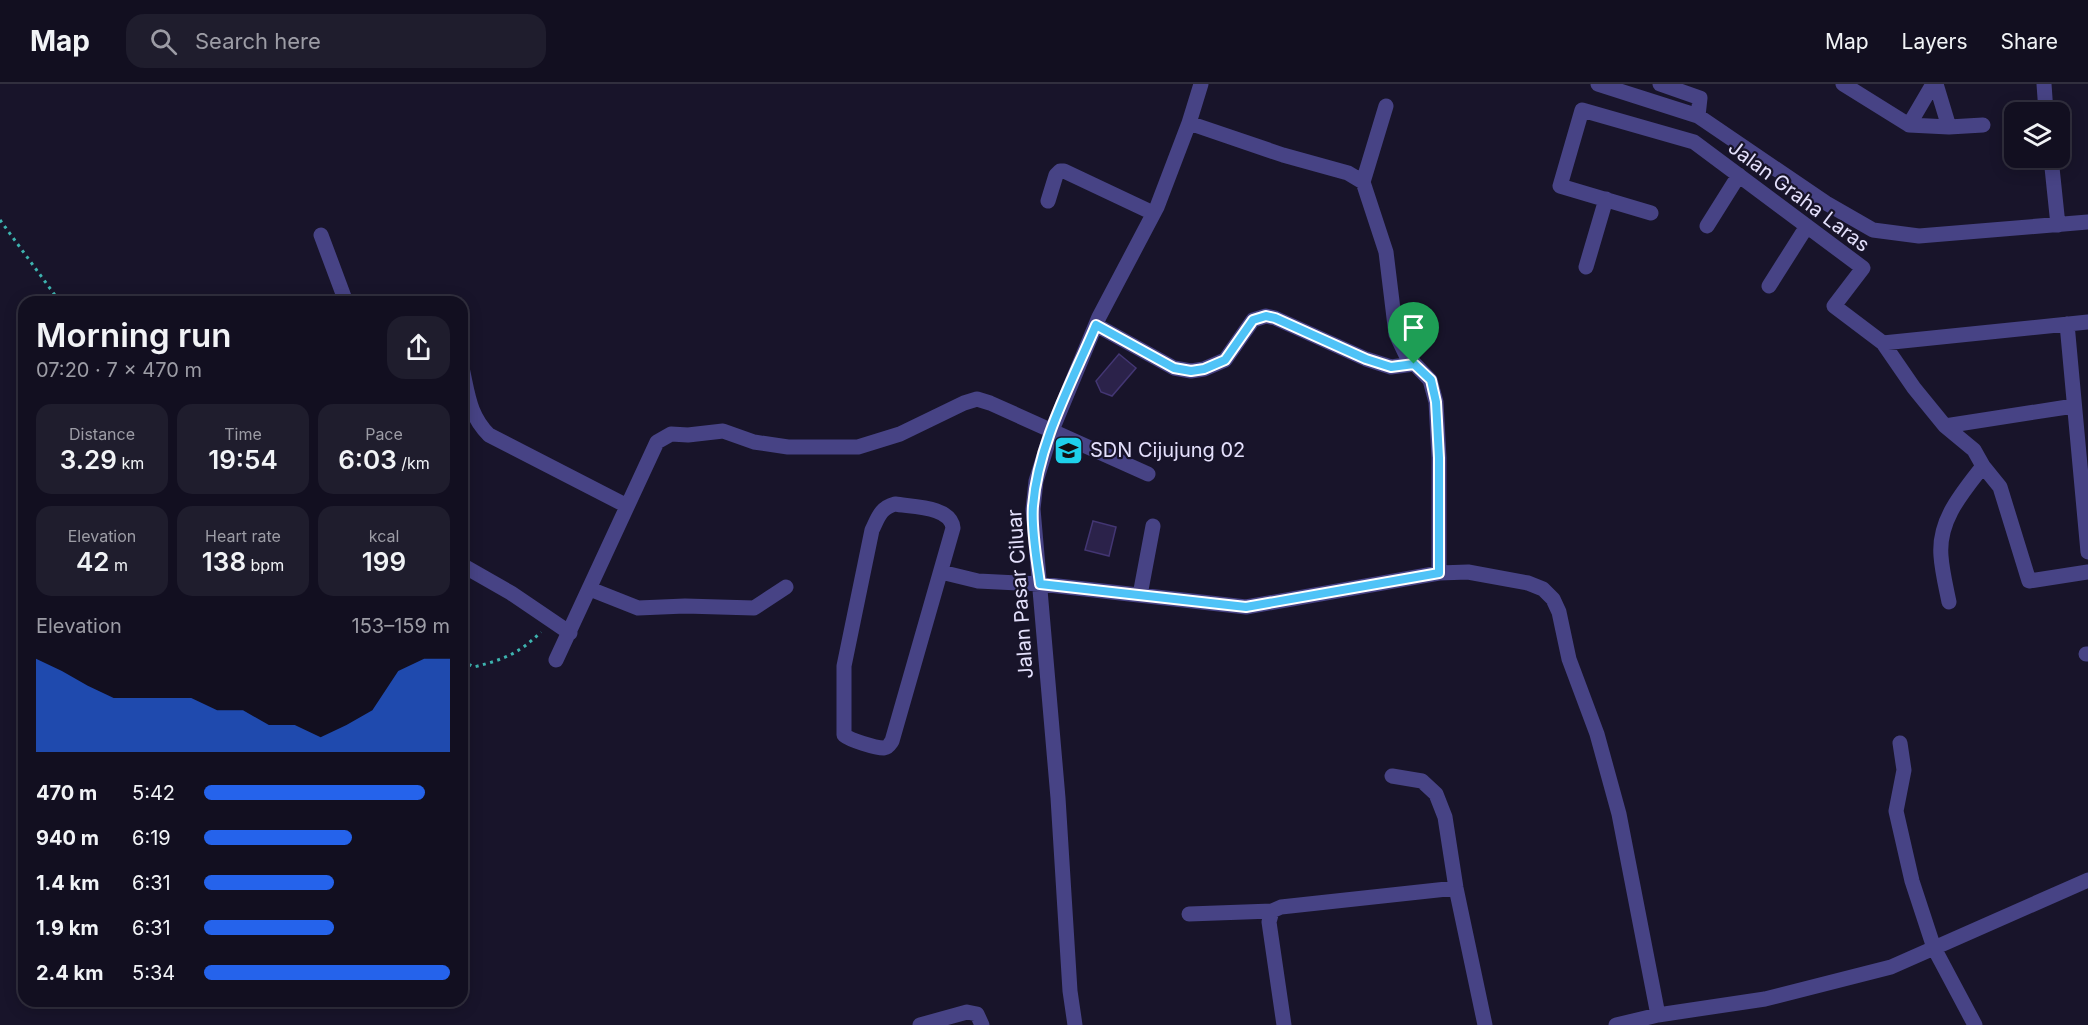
<!DOCTYPE html>
<meta charset="utf-8">
<style>
body{margin:0;font-family:Inter,sans-serif;background:#1f1d2d;color:#f1f3f6;height:100vh;display:flex;flex-direction:column;font-size:22px;white-space:nowrap}
*{box-sizing:border-box;margin:0}
p{font-size:20px;color:#9c9ca5}
.icon{flex:none;width:33px;height:33px;fill:none;stroke:currentColor;stroke-width:2;stroke-linecap:round;stroke-linejoin:round}
.map{position:relative;flex:1;overflow:hidden}
.side{position:absolute;left:18px;top:212px;width:450px;height:711px;display:flex;flex-direction:column;background:#120f20;border-radius:18px;box-shadow:0 3px 15px #0003,0 0 0 2px #312f3e}
.side>*{flex:none}
.tools{position:absolute;left:2004px;top:18px;display:grid;gap:12px}
.tools a{display:grid;place-items:center;width:66px;height:66px;border-radius:12px;background:#120f20;box-shadow:0 3px 15px #0003,0 0 0 2px #312f3e;font-size:30px}
.pin{position:absolute;display:grid;place-items:center;width:51px;height:51px;color:#fff;margin:-62px -26px;border-radius:50% 50% 50% 0;rotate:-45deg;box-shadow:0 0 6px #0007}
.pin .icon{rotate:45deg}
.round{display:grid;place-items:center;flex:none;width:63px;height:63px;border-radius:18px;background:#1f1d2d}
.head{display:flex;align-items:center;justify-content:space-between;height:102px;padding:0 18px}
h1{font-size:33px;font-weight:600;line-height:45px}
.metrics{display:grid;grid-template-columns:repeat(3,1fr);gap:9px;height:102px;padding:6px 18px}
.metrics div{display:grid;align-content:center;border-radius:15px;background:#1f1d2d;text-align:center}
.metrics b{font-size:26px;font-weight:600}
.metrics small{font-size:16px;font-weight:400}
.metrics p{font-size:16px}
.chart{height:168px;padding:12px 18px}
.chart p{display:flex;justify-content:space-between}
.chart svg{width:100%;height:108px;margin-top:6px;fill:#2563eb;opacity:.7}
ul{padding:0 18px;list-style:none;font-size:20px}
li{display:grid;grid-template-columns:96px 72px 1fr;align-items:center;height:45px}
li i{height:15px;border-radius:8px;background:#2563eb}
header{display:flex;align-items:center;gap:36px;box-sizing:border-box;height:84px;padding:0 30px;background:#120f20;border-bottom:2px solid #312f3e}
header strong{font-size:28px}
nav{display:flex;gap:33px;margin-inline-start:auto;font-size:21px}
.search{width:420px;height:54px;background:#1f1d2d;display:flex;align-items:center;gap:15px;box-sizing:border-box;padding:0 21px;border-radius:18px;color:#9c9ca5;font-size:22px}
.map>svg:first-child{display:block}
.building{fill:#2b224a;stroke:#433673;stroke-width:1.5}
.lines{fill:none;stroke-linecap:round;stroke-linejoin:round}
.path{stroke:#3db3af;stroke-width:3;stroke-dasharray:3 4.5;stroke-linecap:butt}
.minor{stroke:#474385;stroke-width:15}
.route-casing{stroke:#fff;stroke-width:12}
.route{stroke:#4fc3f7;stroke-width:8}
.labels{text-anchor:middle;dominant-baseline:central;stroke-width:4.5;stroke-linejoin:round;paint-order:stroke}
.street-label{font-size:20px;fill:#e4e0fc;stroke:#18142a}
.poi-label{font-size:20px;fill:#e4e0fc;stroke:#18142a;text-anchor:start}
</style>
<header>
<strong>Map</strong>
<div class="search"><svg class="icon" aria-label="search" viewBox="0 0 24 24"><circle cx="10" cy="10" r="6"/><path d="M15 15l6 6"/></svg>Search here</div>
<nav><a>Map</a><a>Layers</a><a>Share</a></nav>
</header>
<div class="map">
<svg width="2088" height="941" viewBox="0 0 2088 941">
<rect width="100%" height="100%" fill="#18142a"/>
<path class="building" d="M1119,270l17,14 -24,28 -11,-4 -5,-11z
M1093,437l23,6 -7,29 -24,-6z"/>
<g class="lines">
<path class="path" d="M0,136l60,82
M462,577l12,6c31,-8 44,-13 67,-35"/>
<path class="minor" d="M1598,0l100,32 128,87 47,27 46,6 169,-14
M1660,0l40,14 -2,18
M1843,0l66,41 40,2
M1936,0l13,43 34,-2
M2044,0l2,28
M1189,39l94,32 65,18 15,9 23,70 10,82 10,21 24,25 6,22 3,56v115
M1909,41l24,-41
M2051,74l7,67
M1363,98l23,-76
M1048,117l8,-26 4,-4h4l89,42
M1651,129l-91,-27 22,-76 112,32 169,126 -29,38 49,37 31,45 31,38 29,24 9,16 17,21 29,94 59,-9
M1707,142l32,-51
M321,151l25,67
M1586,183l20,-68
M1769,202l38,-60
M2067,240l21,228
M1096,241l78,43 17,3 13,-2 21,-9 28,-40 13,-4 9,2 91,41 25,8 23,-3
M1883,259l205,-21
M462,284c6,26 7,47 27,67l138,71
M1945,342l129,-20
M895,420c17,3 56,2 58,24l-61,213c-3,4 -3,6 -8,7 -9,0 -34,-8 -40,-13v-69l28,-136c6,-12 8,-22 23,-26z
M462,481l49,28 59,40
M941,488l37,9 62,3 206,23 193,-34 29,-1 60,11 15,6 10,10 6,13 10,47 28,75 22,80 39,201
M590,505l48,19 47,-2 69,2 32,-21
M1140,511l13,-69
M1949,518c-3,-15 -7,-31 -8,-46 -3,-36 21,-63 42,-90
M2086,570h2
M556,576l101,-218 14,-8 17,1 35,-4 31,11 34,5h70l42,-13 64,-31 13,-4 13,4 158,71
M1900,659l4,27 -8,41 16,70 22,67 41,77
M1392,692l30,5 14,13 9,23 11,71 29,137
M1189,830l83,-3
M920,941l47,-13 10,2 5,11
M1075,941l-5,-34 -12,-193 -25,-289 3,-28 16,-51 47,-113 58,-110 32,-84 12,-39
M1284,941l-15,-103 3,-11 9,-4 175,-19
M1616,941l42,-10 107,-16 126,-32 197,-87"/>
</g>
<g class="lines">
<defs>
<path id="route" d="M1266,232l9,2 91,41 25,8 23,-3 17,16 5,22 3,56v115l-193,34 -206,-23c-3,-24 -9,-54 -7,-78 5,-63 39,-124 63,-181l78,43 17,3 13,-2 21,-9 28,-40z"/>
</defs>
<use href="#route" class="route-casing"/>
<use href="#route" class="route"/>
</g>
<defs>
<symbol id="school-square" viewBox="-11 -11 22 22"><rect x="-9" y="-9" width="18" height="18" rx="4" fill="#1ed1ea" stroke="#18142a"/><path d="M0-5L7-2L0 1L-7-2ZM-4 1L0 2.5L4 1V4Q0 6-4 4Z" fill="#111"/></symbol>
</defs>
<g fill-rule="evenodd">
<use href="#school-square" x="1052" y="350" width="33" height="33"/>
</g>
<g class="labels">
<g class="street-label">
<text transform="translate(1799 112) rotate(37)">Jalan Graha Laras</text>
<text transform="translate(1020 510) rotate(-94)">Jalan Pasar Ciluar</text>
</g>
<g class="poi-label">
<text x="1090" y="366">SDN Cijujung 02</text>
</g>
</g>
</svg>
<div class="tools">
<a><svg class="icon" aria-label="layers" viewBox="0 0 24 24"><path d="M12 4l9 5-9 5-9-5zM3 14l9 5 9-5"/></svg></a>
</div>
<div class="pin" style="left:1414px;top:280px;background:#1e9e55"><svg class="icon" aria-label="arrive" viewBox="0 0 24 24"><path d="M6 21V4h12l-3 4 3 4H6"/></svg></div>
<section class="side">
<div class="head"><div><h1>Morning run</h1><p>07:20 · 7 × 470 m</p></div><a class="round"><svg class="icon" aria-label="share" viewBox="0 0 24 24"><path d="M12 15V3M7 8l5-5 5 5M5 13v7h14v-7"/></svg></a></div>
<div class="metrics">
<div><p>Distance</p><b>3.29<small> km</small></b></div>
<div><p>Time</p><b>19:54</b></div>
<div><p>Pace</p><b>6:03<small> /km</small></b></div>
</div>
<div class="metrics">
<div><p>Elevation</p><b>42<small> m</small></b></div>
<div><p>Heart rate</p><b>138<small> bpm</small></b></div>
<div><p>kcal</p><b>199</b></div>
</div>
<div class="chart"><p><span>Elevation</span>153–159 m</p>
<svg viewBox="0 0 160 44" preserveAspectRatio="none"><path d="M0 44V6L10 11L20 17L30 22L40 22L50 22L60 22L70 27L80 27L90 33L100 33L110 38L120 33L130 27L140 11L150 6L160 6V44z"/></svg>
</div>
<ul>
<li><b>470 m</b>5:42<i style="width:90%"></i></li>
<li><b>940 m</b>6:19<i style="width:60%"></i></li>
<li><b>1.4 km</b>6:31<i style="width:53%"></i></li>
<li><b>1.9 km</b>6:31<i style="width:53%"></i></li>
<li><b>2.4 km</b>5:34<i style="width:100%"></i></li>
</ul>
</section>
</div>
